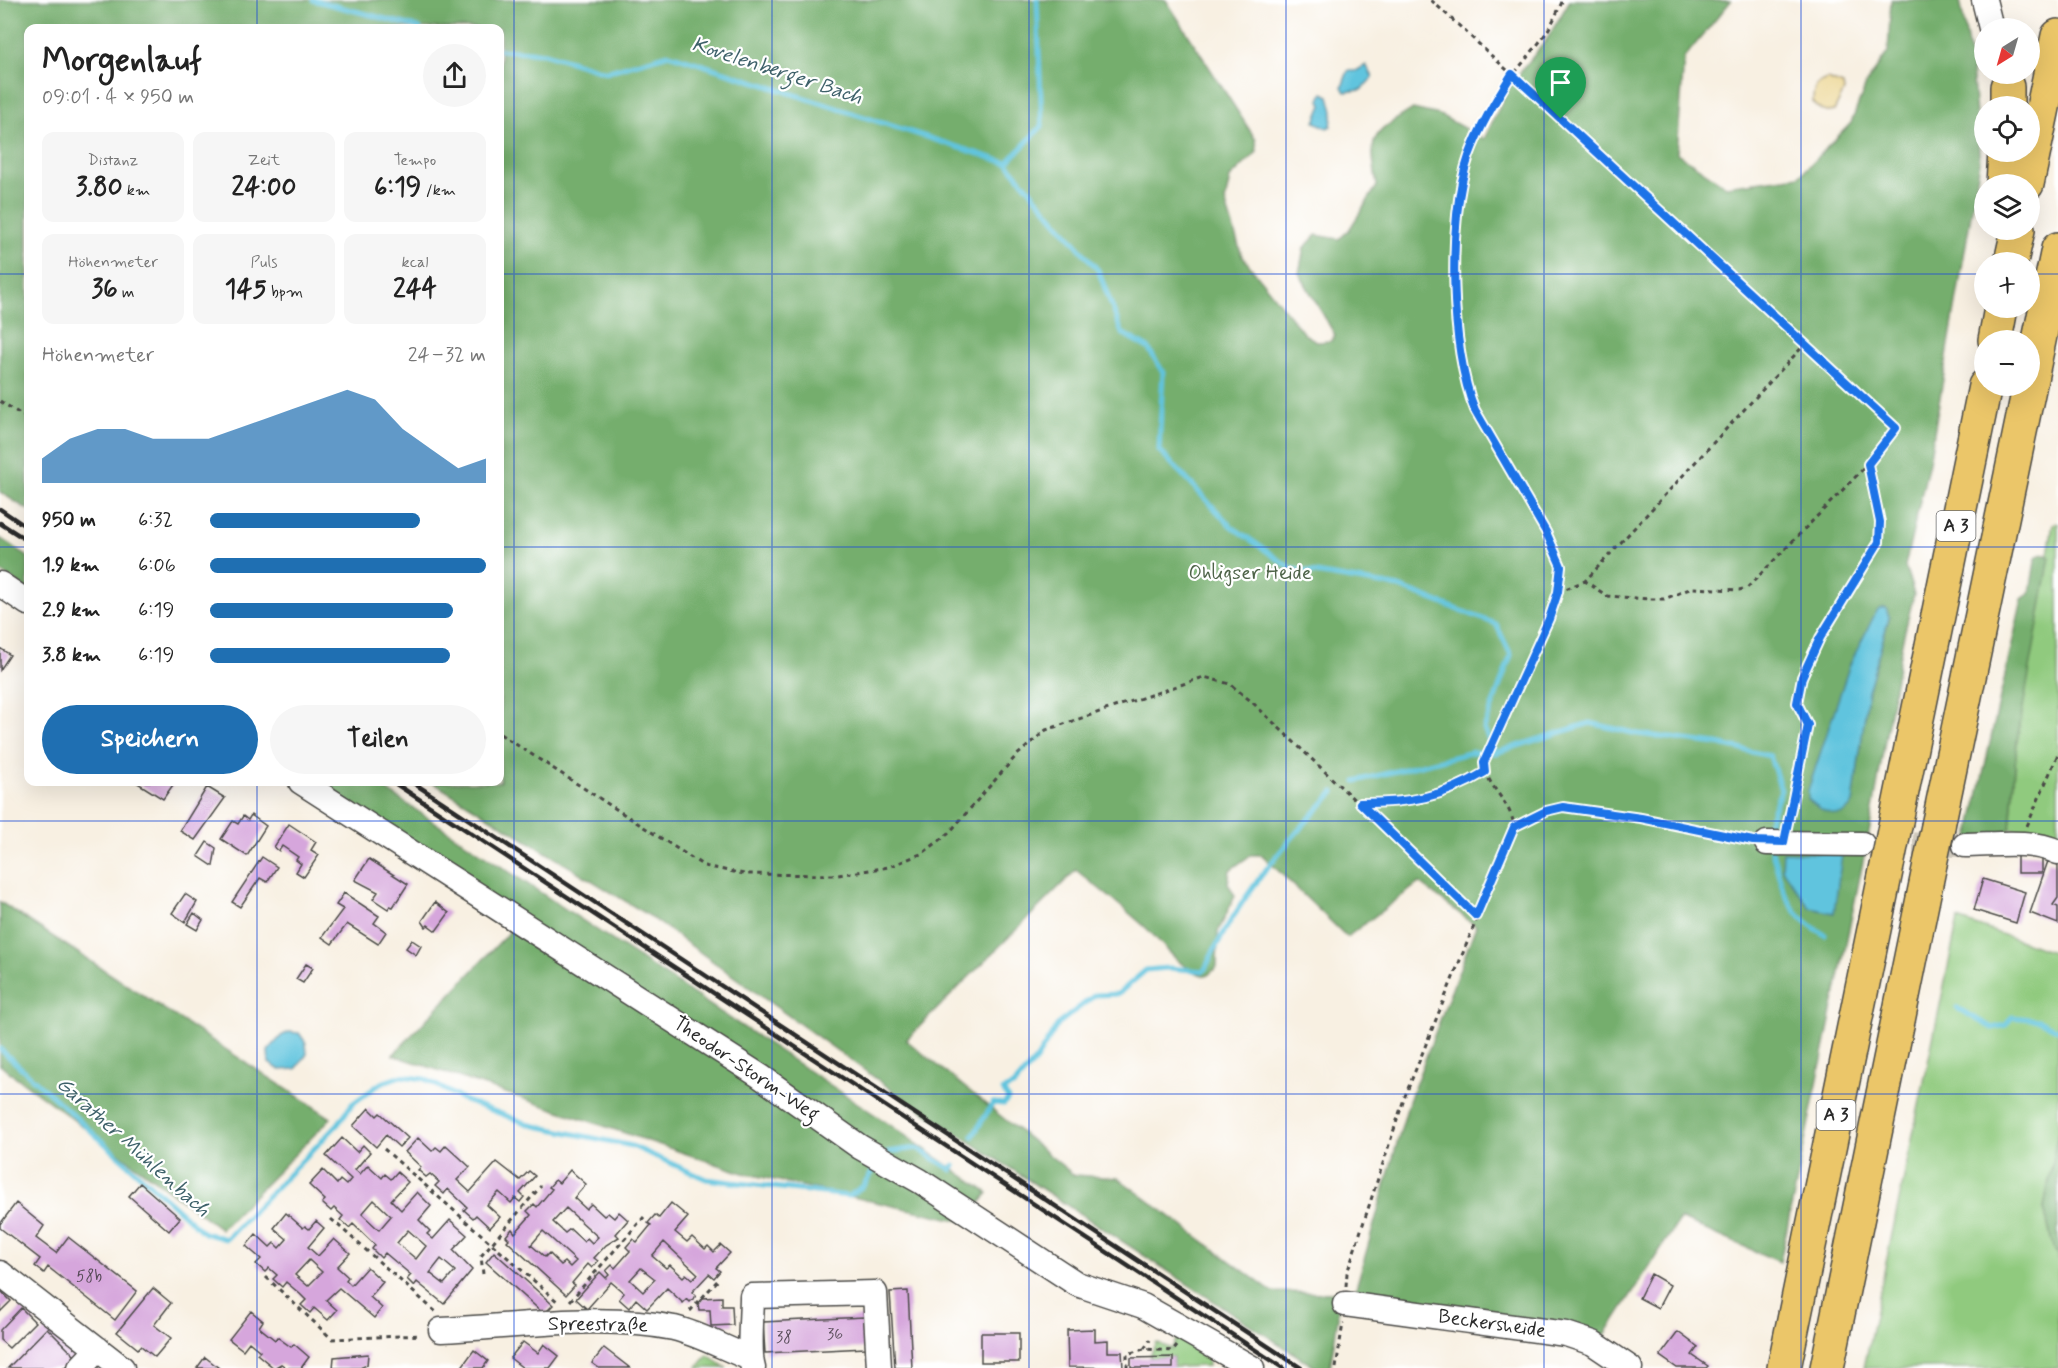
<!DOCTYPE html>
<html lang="de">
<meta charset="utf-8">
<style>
body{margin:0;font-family:Mynerve,sans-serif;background:#f6f6f6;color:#222;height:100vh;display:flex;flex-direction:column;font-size:22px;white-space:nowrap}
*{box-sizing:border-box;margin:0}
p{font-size:20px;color:#767676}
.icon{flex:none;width:33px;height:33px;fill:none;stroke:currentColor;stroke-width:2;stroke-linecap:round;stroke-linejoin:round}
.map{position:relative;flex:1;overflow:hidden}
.details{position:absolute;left:24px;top:24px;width:480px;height:762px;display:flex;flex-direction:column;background:#fff;border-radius:12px;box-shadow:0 6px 24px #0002}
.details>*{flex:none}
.needle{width:39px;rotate:217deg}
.buttons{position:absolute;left:1974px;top:18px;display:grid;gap:12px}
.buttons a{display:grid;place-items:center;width:66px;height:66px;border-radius:50%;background:#fff;box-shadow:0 6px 24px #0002;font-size:30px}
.pin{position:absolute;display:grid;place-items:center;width:51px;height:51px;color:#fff;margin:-62px -26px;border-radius:50% 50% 50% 0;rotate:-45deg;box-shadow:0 0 6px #0007}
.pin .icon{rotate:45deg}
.round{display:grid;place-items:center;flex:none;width:63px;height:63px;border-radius:32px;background:#f6f6f6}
.headline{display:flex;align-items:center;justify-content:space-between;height:102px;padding:0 18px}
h1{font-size:33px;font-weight:700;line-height:45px}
.stats{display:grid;grid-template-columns:repeat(3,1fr);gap:9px;height:102px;padding:6px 18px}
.stats div{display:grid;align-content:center;border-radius:12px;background:#f6f6f6;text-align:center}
.stats b{font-size:26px;font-weight:700}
.stats small{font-size:16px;font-weight:400}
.stats p{font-size:16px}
.chart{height:168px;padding:12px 18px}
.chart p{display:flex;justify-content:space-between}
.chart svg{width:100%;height:108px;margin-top:6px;fill:#1f6fb2;opacity:.7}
.action{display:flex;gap:12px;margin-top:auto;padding:12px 18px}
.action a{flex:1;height:69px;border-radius:36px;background:#1f6fb2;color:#fff;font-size:24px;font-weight:700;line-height:69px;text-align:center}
.action a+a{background:#f6f6f6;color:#222}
ul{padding:0 18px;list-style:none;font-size:20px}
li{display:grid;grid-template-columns:96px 72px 1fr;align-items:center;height:45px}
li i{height:15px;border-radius:8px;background:#1f6fb2}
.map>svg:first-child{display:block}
.green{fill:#90ca7e;stroke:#5e7a54;stroke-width:1.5}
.forest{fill:#74ae6d;stroke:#506c4c;stroke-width:1.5;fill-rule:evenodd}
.sand{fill:#eeda9e;stroke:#8c8264;stroke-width:1.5}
.water{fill:#60c4de;stroke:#467884;stroke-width:1.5}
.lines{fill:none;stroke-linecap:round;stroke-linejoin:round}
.stream{stroke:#60c4de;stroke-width:5}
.building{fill:#d6a6dc;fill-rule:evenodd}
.minor-tunnel{stroke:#cfc9bd;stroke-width:24;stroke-dasharray:24 12;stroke-linecap:butt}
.minor-casing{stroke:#4a4946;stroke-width:27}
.highway-casing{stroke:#4a4946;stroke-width:36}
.path{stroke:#4a4946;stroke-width:3;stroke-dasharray:4.5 4.5;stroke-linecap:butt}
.minor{stroke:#fff;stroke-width:24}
.highway{stroke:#ebc669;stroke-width:33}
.rail{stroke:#2b2b2b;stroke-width:4.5}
.highway-bridge-casing{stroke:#4a4946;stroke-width:36;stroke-linecap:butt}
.highway-bridge{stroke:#ebc669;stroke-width:33}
.route-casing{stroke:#fff;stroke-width:12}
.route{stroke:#1a73e8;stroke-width:8}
.grid{fill:none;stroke:#1d4ed8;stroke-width:1.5;stroke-opacity:0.55}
.labels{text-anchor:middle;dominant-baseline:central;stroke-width:4.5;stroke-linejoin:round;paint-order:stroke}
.number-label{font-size:16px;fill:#564a57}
.shield{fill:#fff;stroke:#6b6b6b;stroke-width:1.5}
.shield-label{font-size:18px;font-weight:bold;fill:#2b2b2b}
.park-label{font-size:20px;fill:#4e6348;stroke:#fff}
.street-label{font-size:20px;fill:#2b2b2b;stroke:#fff}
.water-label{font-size:21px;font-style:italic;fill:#3e616a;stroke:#fff}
</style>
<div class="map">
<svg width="2058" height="1368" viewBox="0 0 2058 1368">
<rect width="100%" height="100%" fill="#fff"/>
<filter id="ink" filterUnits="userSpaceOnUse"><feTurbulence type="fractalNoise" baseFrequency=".0167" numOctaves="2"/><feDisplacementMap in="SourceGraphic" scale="12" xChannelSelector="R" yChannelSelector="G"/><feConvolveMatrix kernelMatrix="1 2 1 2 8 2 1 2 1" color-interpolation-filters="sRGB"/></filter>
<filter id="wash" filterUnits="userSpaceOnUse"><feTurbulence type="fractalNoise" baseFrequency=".008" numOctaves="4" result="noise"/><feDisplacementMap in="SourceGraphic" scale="24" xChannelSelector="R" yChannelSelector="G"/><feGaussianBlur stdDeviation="1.35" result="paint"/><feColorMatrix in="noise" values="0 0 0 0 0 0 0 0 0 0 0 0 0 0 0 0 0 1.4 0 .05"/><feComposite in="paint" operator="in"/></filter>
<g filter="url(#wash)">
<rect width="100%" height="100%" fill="#f8f0e2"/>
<path class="green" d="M2058,523v318l-14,-8 -34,-4 7,-88 36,-217z
M1958,919l100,35v177l-14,77 10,43 4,4v113h-194z
M1179,1335l29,17v14l-35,1v-10l-24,1 7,-16 15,7z
M708,1355l18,13h-29z"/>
<path class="forest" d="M0,0h1166l90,140 1,12 -27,26 -5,23 17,55 62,78 14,8 13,-1 4,-6 -36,-62 5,-25 12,-13 23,4 10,-9 28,-44c-8,-51 -8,-50 36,-77l27,6 44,24 27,-55 36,-45 23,-39 161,1 -47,57 -7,95 49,33 73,-10 52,-53 16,-41 21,-30 3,-52h69l12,68 8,94 -51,300 -24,104 9,28 -12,49 -33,190 -89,429 -100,-43 -75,116 -251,-40 55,-194 67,-175 -57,-43 -72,54 -85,-82h-11l-21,15 -2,13 7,13 -17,36 -1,35 -10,9c-27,-5 -43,-32 -62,-49 -22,-20 -46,-38 -69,-57l-170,170 168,135 44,3 154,114 65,1 1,25 -8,50h-14l-413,-270 -255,-183 -216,-133h68v-754h-472v482l-28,-18zM1876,612l13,6 -21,74 -15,111z
M0,538l28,19v33l-28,-19z
M2043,554l7,3 -33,184 -7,88 -6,9 -35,-1 53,-238 8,-6 5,-32 2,-5z
M317,782h57l509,338 105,73 -22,29 -223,-49 -350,-118 117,-124 9,-15z
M0,902l331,216 -110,111 -221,-164z
M2058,1131v124l-4,-4 -10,-43z"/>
<path class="sand" d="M1827,79l16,6 1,6 -10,20c-10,3 -15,-1 -21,-9 0,-12 2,-19 14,-23z"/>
<path class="water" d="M1366,65l7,12 -12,13 -16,2 -3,-5 6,-16h8z
M1323,93l6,3 4,15 -2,15 -4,2 -12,-6 7,-17 -2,-5z
M1881,608h5l3,10 -21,74 -15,111c-11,21 -32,8 -45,-4v-9l42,-126 26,-52z
M1783,852l59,2 -8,59 -24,-5 -28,-39z
M289,1032l10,1 7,10 1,11 -11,15 -16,1 -11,-7 -1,-12 13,-15z"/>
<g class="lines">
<path class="stream" d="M313,0l107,28
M1037,0l5,126 -35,37 91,107 24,63 26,15 15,24 -4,78 72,76 61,43 107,18 97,37 15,31 -27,74 11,24
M500,50l44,3 62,19 63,-18 338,109
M1356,781l117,-29 22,1 95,-30 48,11 79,10 53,12 11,34 -13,33v12
M1772,851c12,42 13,60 53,84
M1957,1008l35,20 14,-3 6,-8 27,3 19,10
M0,1049l204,184 22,6 112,-115 14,-20 29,-21 20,-7 24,3 39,21 67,25 101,21 74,33 143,17 14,-10 13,-19
M973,1136l20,-33 11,1 4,-5 -5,-9 10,-4 23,-26 22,-36 37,-29 23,-1 28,-24 22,-2 36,3c31,-69 78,-125 130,-179
M888,1152l29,-4 35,22 2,-4"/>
</g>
<g id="blocks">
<path class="building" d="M0,648l10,7 -10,15z
M136,782h39l-12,17z
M207,787l18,11 -30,42 -15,-9z
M251,815l15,11 -19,30 -26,-17 12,-18 5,3 5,-8 5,4z
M289,824l27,18 -5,8 8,5 -15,22 -8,-5 5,-8 -5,-4 2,-3 -16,-11 -3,5 -5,-4z
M207,842l9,6 -3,18 -15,-10z
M2017,854l25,1v18h-25z
M262,857l15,10 -10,15 -7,-4 -20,29 -8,-5z
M369,859l39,25 -15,23 -3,-1 -2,3 -15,-10 5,-7 -23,-12z
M2048,861l10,4v33l-5,7 5,2v17l-28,-11z
M1983,879l42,13 -9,31 -42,-13z
M344,893l35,23 -5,7 12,9 -8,12 -31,-20 -15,20 -10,-7 21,-28 -7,-4z
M185,894l12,8 -12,20 -13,-9z
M435,902l14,11 -13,18 -8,-6 -2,2 -4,-6z
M194,913l9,7 -6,10 -10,-6z
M412,940l9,6 -5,9 -10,-7z
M306,964l7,4 -10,15 -7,-4z
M369,1108l8,8 3,-3 28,25 -9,9 -13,-12 -10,12 -23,-21z
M342,1138l15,14 6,-7 7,7 -15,18 5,4 8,-9 14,13 3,-4 6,5 6,-7 11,10 -17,18 10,10 16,-18 14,14 -12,14 11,11 -3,3 6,5 17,-19 17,15 -14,15 19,20 -28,34 -27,-22 -3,4 -7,-7 4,-4 -26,-22 -4,5 -9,-9 3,-4 -22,-21 -4,4 -9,-8 3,-4 -9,-8 -3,3 -9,-8 3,-3 -16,-15 14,-15 14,14 3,-4 6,5 5,-6 -25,-23zM374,1200l17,16 -12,14 -17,-16zM408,1230l18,16 -10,13 -19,-16zM441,1259l14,12 -11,13 -14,-11z
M418,1138l14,13 4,-4 5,4 5,-6 24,22 -13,13 13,12 27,-30 23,18 9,-9 6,5 -15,17 4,4 -4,5 -5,-4 -4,5 -12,-11 -12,13 13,12 -10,11 -14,-13 -3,3 -9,-8 3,-3 -19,-18 -4,5 -9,-8 4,-4 -9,-8 -4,3 -8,-7 3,-3 -16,-15z
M570,1170l16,14 -12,14 12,11 5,-5 13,12 4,-3 6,5 5,-6 9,8 -12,14 3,3 -13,8 -12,13 4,3 -6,7 -4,-4 -16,19 3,2 -9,10 -59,-54 2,-2 -3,-3 6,-7 3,4 16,-18 -4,-4 7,-7 3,3 15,-18 -3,-2 6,-7 4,3zM566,1208l32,29 -6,6 -5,-5 -3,4 -14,-13 -5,4 -12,-11zM543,1231l33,30 -6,6 -5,-5 -4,3 -12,-12 -4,4 -14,-12z
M140,1183l40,35 -11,13 -40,-35z
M16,1203l28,23 -8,12 20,15 12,-16 69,54 -22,29 -67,-53 -4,6 -9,-7 5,-7 -40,-31v-4z
M671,1203l17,14 -13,15 12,10 5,-5 13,12 3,-3 6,6 7,-7 9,8 -14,15 4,3 -6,7 -5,-4 -17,18 4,4 -6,6 -3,-3 -4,4 -16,-15 -20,21 -11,-10 -7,9 -10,-9 5,-6 -13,-11 -24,27 -11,-10 24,-27 6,6 3,-3 -3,-4 6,-6 3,3 15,-17 -4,-4 7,-8 4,3 14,-17 -3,-2 7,-8 4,3zM664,1242l34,32 -6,5 -6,-5 -3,3 -13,-12 -4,3 -14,-12zM641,1268l14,11 -12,13 -13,-12z
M286,1213l17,15 2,-2 4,3 7,-8 8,7 -16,19 10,9 16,-17 16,14 -13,14 11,10 -2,3 5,5 16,-18 16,15 -13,15 12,11 -8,10 -35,-30 -13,12 11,10 -9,10 -14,-12 -4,5 -9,-8 5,-5 -6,-6 -14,-12 -4,5 -9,-8 4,-4 -8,-7 -4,4 -9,-8 5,-5 -15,-13 10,-12 14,13 4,-4 5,5 8,-9 -13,-11zM309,1260l13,12 -14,14 -13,-11z
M494,1252l59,53 -9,9 -58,-52z
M1651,1274l19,11 -12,23 -19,-10z
M153,1288l18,15 -17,22 17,13 -16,19 -14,-11 -3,3 -21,-17z
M0,1290l11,11 -11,11z
M908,1291l4,77h-17l-5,-76z
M722,1297v9h10l1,19 -22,1 -1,-16h-11l-1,-6 5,-6z
M21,1308l14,14 -26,26 -9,-8v-10z
M251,1311l12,10 -4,6 16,13 2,-3 14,10 3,-3 15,13 -8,11h-14l-6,-4 -7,4 -17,-14 3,-3 -11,-9 -6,8 -14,-11z
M864,1317l2,31 -101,5 -2,-31z
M47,1328l29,29 -11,11h-57z
M1095,1329v12l13,-1v12h14l1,16 -55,-1 -1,-37z
M1678,1332l20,15 -6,8 16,11 -2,2h-29l-17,-12z
M981,1333h38v29h-38z
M523,1342l15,11 6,-9 15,12 -9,12h-27l-13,-10z
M604,1348l26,20h-31l-7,-5z
M474,1350l14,11 -5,7h-22z
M368,1354l-1,11 -7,3h-27l1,-11z
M205,1357l14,11h-22z
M1173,1357v11h-42v-10z"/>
</g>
</g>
<g filter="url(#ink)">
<use href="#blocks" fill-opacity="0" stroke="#4a4946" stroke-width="1.5"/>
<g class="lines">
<path class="minor-tunnel" d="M1877,844l88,1"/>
<defs>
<path id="minor" d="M1984,0l7,28
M0,584l28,19
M301,782l459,294 100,71 60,34 157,103 66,22 109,62
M1767,843l95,1
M1965,845c29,0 65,-6 93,7
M0,1273l122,95
M1345,1304l221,30 27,9 37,25
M441,1330c74,-3 160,-17 233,-2 25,6 52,21 76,30
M80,1368l18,-19
M753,1368c-5,-15 -1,-53 -1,-72l123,-3 4,75"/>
<path id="highway" d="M2007,106v-19
M2003,184l2,-32
M2027,184l31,-148
M2011,262l7,-32
M1995,340l6,-32
M1896,821l89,-435
M1938,826l120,-577
M1784,1368l104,-507
M1827,1368l103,-504"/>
</defs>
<use href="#minor" class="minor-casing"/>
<use href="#highway" class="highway-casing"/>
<path class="path" d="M1431,0l465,428 -28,36 -121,124 -8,2 -47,-2 -28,11h-15l-42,-3 -22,-15
M0,401l28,18
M1558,592l27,-11 221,-238
M500,734l204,132 40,8 94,1 51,-8 34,-14 25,-19 68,-78 30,-26 158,-53 26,7 22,18 224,214
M1362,803c45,0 83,-6 122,-31
M1788,822l20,-97 -11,-22 5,-26 18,-39 59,-96 1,-20 -12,-58
M2027,826l31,-72
M1514,827l32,-16 16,-4 79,11 107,22
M384,1149l174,153
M331,1219l105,93
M483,1274l-2,-18 60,-70
M266,1277l66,62 90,-4
M1346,1286l1,-13 58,-177 109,-269c-2,-25 -29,-41 -30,-65l65,-143 9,-27 3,-27 -15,-33 -71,-122c-30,-73 -27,-228 12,-297 16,-29 38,-51 57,-77 8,-11 13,-24 19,-36
M570,1301l74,-84
M690,1311l29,-32
M1144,1349l6,-9
M279,1366l1,2
M1127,1368v-14l17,-5 29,2 4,-5
M1336,1368l7,-45"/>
<use href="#minor" class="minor"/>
<use href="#highway" class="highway"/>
<path class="rail" d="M0,509l28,19
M0,523l28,18
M393,782l890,586
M412,782l889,586"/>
<defs>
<path id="highway-bridge" d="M1888,861l8,-40
M1930,864l8,-38"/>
</defs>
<use href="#highway-bridge" class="highway-bridge-casing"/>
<use href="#highway-bridge" class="highway-bridge"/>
</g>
</g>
<g class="lines" filter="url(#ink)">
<defs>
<path id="route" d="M1512,74l384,354 -28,36 12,58 -1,20 -59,96 -18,39 -5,26 11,22 -24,117 -31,-1 -112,-23 -78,-11 -17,4 -32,16 -38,89 -116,-113c48,0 83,-5 125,-31l-1,-10 65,-143 9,-27 3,-26 -15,-34 -71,-122c-25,-60 -28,-192 -6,-254 11,-30 26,-55 43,-82z"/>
</defs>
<use href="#route" class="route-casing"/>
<use href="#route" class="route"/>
</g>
<path class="grid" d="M257,0v28M514,0v1368M772,0v1368M1029,0v1368M1286,0v1368M1544,0v1368M1801,0v1368M0,274h28M500,274h1484M2030,274h28M0,547h28M500,547h1558M257,782v586M0,821h2058M0,1094h2058"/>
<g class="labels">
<g class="number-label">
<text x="89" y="1276">58b</text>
<text x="835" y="1334">36</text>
<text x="784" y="1337">38</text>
</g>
<g class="shield">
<rect x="1936.5" y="511" width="39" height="30" rx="4.5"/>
<rect x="1816.5" y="1100" width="39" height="30" rx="4.5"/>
</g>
<g class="shield-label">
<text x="1956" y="526">A 3</text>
<text x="1836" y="1115">A 3</text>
</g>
<g class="park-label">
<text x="1250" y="573">Ohligser Heide</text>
</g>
<g class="street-label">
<text transform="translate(746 1069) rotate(34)">Theodor-Storm-Weg</text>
<text transform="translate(1492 1324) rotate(8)">Beckersheide</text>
<text transform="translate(598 1325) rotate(1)">Spreestraße</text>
</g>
<g class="water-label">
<text transform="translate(777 71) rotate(18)">Kovelenberger Bach</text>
<text transform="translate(133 1147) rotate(42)">Garather Mühlenbach</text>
</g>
</g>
</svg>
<div class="buttons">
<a><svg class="needle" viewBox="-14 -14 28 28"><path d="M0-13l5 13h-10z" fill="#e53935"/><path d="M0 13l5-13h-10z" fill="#767676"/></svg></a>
<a><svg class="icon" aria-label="locate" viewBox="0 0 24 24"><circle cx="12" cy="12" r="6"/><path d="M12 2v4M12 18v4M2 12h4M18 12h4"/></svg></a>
<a><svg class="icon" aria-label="layers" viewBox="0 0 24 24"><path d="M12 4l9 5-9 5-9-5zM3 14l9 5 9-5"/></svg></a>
<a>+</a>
<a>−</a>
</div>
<div class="pin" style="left:1561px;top:119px;background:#1e9e55"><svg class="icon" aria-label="arrive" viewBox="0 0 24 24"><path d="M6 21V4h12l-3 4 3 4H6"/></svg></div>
<section class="details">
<div class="headline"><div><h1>Morgenlauf</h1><p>09:01 · 4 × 950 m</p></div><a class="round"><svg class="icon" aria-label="share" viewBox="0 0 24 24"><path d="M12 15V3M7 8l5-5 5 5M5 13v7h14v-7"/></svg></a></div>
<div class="stats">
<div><p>Distanz</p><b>3.80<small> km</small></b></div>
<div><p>Zeit</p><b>24:00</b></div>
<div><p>Tempo</p><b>6:19<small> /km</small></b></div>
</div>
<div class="stats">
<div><p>Höhenmeter</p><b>36<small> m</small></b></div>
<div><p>Puls</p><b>145<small> bpm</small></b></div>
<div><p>kcal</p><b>244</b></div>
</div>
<div class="chart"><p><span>Höhenmeter</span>24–32 m</p>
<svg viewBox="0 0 160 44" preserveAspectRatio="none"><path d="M0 44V34L10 26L20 22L30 22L40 26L50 26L60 26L70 22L80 18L90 14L100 10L110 6L120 10L130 22L140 30L150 38L160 34V44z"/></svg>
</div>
<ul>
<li><b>950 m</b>6:32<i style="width:76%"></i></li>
<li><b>1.9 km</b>6:06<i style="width:100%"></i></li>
<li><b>2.9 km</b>6:19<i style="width:88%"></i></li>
<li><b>3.8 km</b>6:19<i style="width:87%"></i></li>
</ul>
<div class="action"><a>Speichern</a><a>Teilen</a></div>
</section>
</div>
